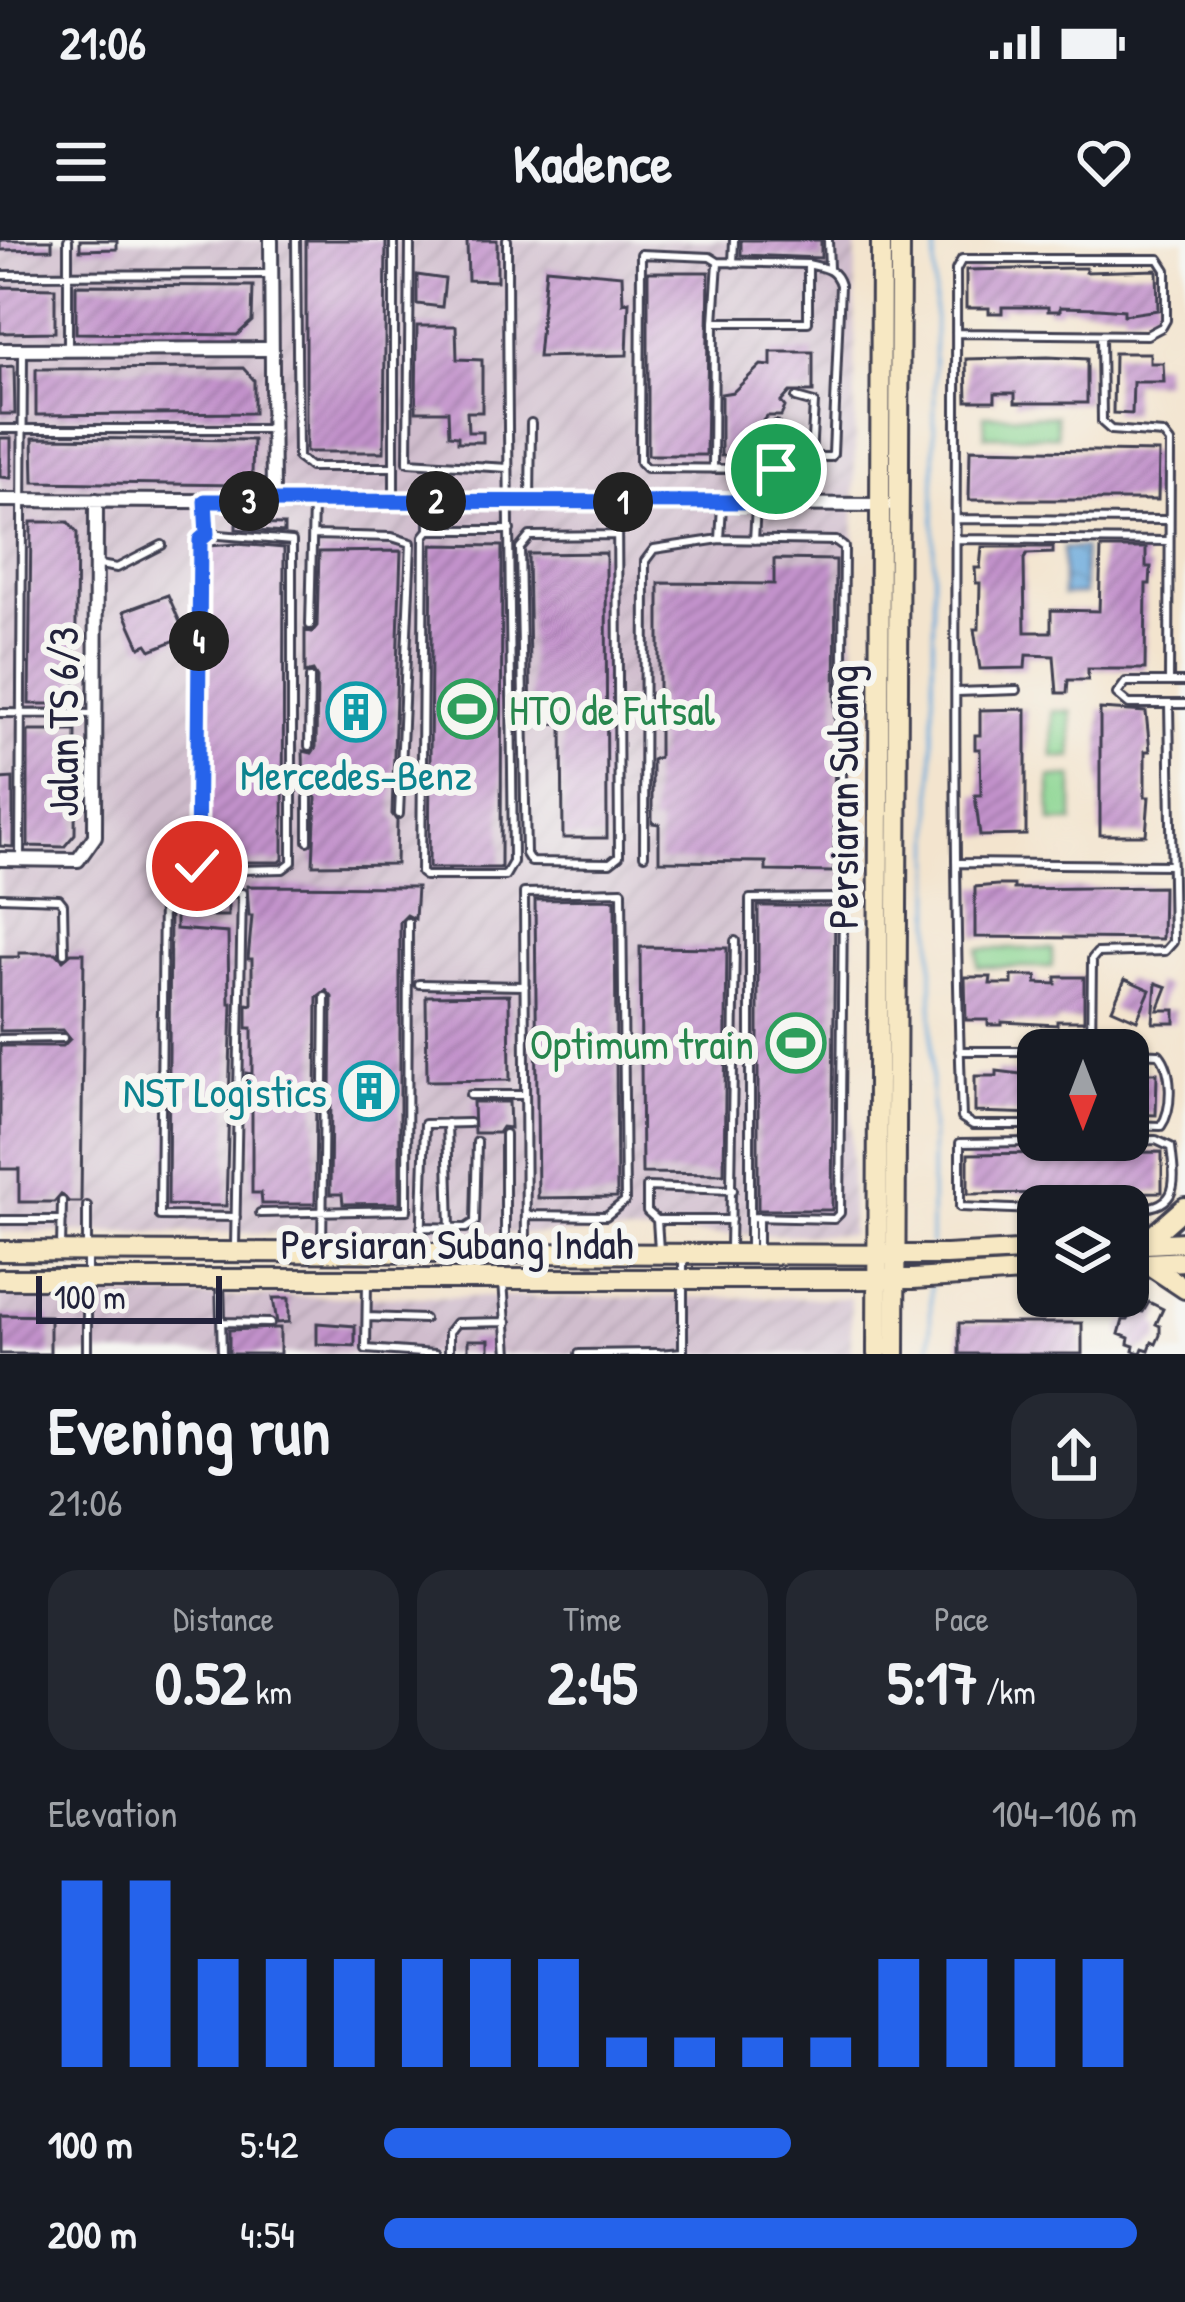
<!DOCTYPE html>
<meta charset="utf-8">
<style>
body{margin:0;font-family:"Patrick Hand",sans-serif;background:#242831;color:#f1f3f6;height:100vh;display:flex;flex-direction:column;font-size:45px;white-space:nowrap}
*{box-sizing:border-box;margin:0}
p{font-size:39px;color:#9ea1a6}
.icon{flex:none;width:66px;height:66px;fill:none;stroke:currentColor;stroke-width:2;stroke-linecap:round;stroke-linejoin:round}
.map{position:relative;height:1114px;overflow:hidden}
.details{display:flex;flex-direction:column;background:#171b24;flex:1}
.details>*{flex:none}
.needle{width:78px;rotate:180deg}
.tools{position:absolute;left:1017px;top:789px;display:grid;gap:24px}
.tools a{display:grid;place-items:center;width:132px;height:132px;border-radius:24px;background:#171b24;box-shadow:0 3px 9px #0004;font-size:60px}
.scale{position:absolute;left:36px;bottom:30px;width:186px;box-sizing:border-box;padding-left:12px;border:6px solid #22223b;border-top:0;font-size:33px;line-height:42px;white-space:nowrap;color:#22223b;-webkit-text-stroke:9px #f6f6f2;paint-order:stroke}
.pin{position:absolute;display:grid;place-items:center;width:102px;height:102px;color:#fff;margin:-51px;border:6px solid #fff;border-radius:50%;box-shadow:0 3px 12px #0007}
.km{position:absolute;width:60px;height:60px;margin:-30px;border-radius:50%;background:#222;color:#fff;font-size:33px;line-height:60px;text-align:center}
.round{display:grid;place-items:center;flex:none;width:126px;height:126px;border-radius:36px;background:#242831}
.headline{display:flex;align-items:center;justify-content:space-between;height:204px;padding:0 48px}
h1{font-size:66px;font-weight:700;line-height:90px}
.stats{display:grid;grid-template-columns:repeat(3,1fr);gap:18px;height:204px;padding:12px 48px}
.stats div{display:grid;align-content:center;border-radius:30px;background:#242831;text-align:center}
.stats b{font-size:60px;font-weight:700}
.stats small{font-size:33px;font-weight:400}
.stats p{font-size:33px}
.chart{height:336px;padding:24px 48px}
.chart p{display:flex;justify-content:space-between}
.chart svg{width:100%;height:216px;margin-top:12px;stroke:#2563eb;stroke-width:6}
ul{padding:0 48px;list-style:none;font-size:39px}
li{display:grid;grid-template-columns:192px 144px 1fr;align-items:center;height:90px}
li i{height:30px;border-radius:15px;background:#2563eb}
.status{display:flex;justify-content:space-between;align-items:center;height:84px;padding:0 60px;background:#171b24;direction:ltr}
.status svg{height:33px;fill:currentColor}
header{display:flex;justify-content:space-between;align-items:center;height:156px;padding:0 48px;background:#171b24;font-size:54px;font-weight:700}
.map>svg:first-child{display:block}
.industrial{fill:url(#industrial-furrows)}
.pitch{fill:#8bd591;stroke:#567c66;stroke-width:3}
.water{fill:url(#water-waves);stroke:#44648a;stroke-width:3}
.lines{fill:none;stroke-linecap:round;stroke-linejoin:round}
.stream{stroke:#67a7da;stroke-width:3}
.building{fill:url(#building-hatch)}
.lane-casing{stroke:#413f51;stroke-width:12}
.street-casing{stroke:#413f51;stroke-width:18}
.secondary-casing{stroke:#413f51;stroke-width:24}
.lane{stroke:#fff;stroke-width:6}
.street{stroke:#fff;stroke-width:12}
.secondary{stroke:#f7e8c3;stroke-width:18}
.route-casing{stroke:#fff;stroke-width:24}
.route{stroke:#2563eb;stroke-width:15}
.labels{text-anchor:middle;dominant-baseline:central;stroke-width:12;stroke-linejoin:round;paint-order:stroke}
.leisure-label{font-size:42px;fill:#27864d;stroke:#f6f6f2;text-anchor:start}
.street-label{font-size:42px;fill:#22223b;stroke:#f6f6f2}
.culture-label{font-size:42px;fill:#0d838f;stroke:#f6f6f2}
</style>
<div class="status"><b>21:06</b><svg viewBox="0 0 49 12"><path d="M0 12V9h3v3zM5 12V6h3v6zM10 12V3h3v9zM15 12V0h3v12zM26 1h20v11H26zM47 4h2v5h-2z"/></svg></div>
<header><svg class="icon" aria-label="menu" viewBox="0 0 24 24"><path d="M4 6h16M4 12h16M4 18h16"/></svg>Kadence<svg class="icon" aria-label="heart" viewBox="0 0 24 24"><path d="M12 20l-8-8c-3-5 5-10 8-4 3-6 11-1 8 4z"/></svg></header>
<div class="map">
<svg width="1185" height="1114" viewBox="0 0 1185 1114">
<defs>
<pattern id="industrial-furrows" width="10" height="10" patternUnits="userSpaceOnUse" patternTransform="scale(3)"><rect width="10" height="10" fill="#d0bdcd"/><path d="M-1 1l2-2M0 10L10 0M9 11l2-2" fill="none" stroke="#b2a2b1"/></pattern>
<pattern id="water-waves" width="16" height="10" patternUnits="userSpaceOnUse" patternTransform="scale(3)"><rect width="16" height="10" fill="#67a7da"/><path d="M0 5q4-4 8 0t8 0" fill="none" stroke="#5488b2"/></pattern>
<pattern id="building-hatch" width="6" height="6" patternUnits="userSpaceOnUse" patternTransform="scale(3)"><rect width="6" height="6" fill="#c292cb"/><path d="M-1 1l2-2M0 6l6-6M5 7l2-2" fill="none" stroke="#9d77a6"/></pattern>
</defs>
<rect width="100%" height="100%" fill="#f6f6f2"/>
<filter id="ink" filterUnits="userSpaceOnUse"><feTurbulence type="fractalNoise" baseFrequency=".00833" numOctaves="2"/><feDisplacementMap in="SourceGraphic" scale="24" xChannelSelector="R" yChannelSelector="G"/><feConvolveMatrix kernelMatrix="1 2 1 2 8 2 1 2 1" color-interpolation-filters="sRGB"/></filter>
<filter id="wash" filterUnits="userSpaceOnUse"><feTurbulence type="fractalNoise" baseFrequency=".004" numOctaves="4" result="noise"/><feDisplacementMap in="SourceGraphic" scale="48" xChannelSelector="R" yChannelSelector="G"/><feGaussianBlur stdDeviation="2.7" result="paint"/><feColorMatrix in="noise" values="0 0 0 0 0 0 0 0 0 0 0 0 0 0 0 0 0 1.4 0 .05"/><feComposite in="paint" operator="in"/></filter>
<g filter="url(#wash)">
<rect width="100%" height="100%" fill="#f3e4ce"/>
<path class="industrial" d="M0,0h856l-5,995 -851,-3z
M0,1048l143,8 708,2v56h-851z"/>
<path class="pitch" d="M984,175l72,1 1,20h-72z
M1052,471h19l1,46h-19z
M1050,537h23v45h-22z
M978,709h74v18h-74z"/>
<path class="water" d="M1063,308h21v46l-21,1z"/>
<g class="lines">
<path class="stream" d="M931,1004l4,-1004
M930,1114l1,-70"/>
</g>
<g id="blocks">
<path class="building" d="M0,0h52v9l-52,1z
M80,0h37v9l-37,1z
M306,0h80l-2,212h-78z
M467,0h30v41l-29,-1z
M741,0h80v18l-80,-3z
M546,28l76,7 1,28 6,-2 -2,54 -89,2z
M1073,28h13v4l71,-2 1,40 -34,5v-5l-25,-2 -39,-1v4h-12v-4h-46v6h-13v-5h-23v-38z
M648,32h61l-3,183h-58z
M417,35l28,4 -3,28 -25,-3z
M76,45l177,1 -1,35 -15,14 -161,-2z
M0,47l55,1v44l-55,1z
M417,86h39l1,33 25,1v52h-15l1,20h15v10h-25v-6l-9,-1 -1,-24h-32z
M771,112h42v40h-23l-9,10 4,5 -4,9h-14l-8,9v29l-38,2v-62l12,-2 28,-27 10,1z
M1114,113h36v10h13l1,19h-31l-1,32 -19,-1z
M1048,117l39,2v44h-72v-10h-20v8h-28l-1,-42z
M14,126l1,48h-15v-47z
M243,128l11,12v33l-218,2v-46z
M0,198h11v40l-11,-1z
M33,198l220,2 -1,34 -13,11 -205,-3z
M970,209l189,3 -1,48h-189z
M31,282h37l9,11 -2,171h-46z
M236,284l48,1v8l-48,-4z
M237,304l47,4 -1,311 -3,3h-75l2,-316z
M432,305l70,1 -1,322h-72z
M982,307h71v6l-26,1 -3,5 1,73h26v-22l48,1 2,-63h45v19h5l-1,17h-4l-1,85h-57v11h-20l-1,13h-10l-3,-37 -28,-1 -1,13 -45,1 -6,-40h5l1,-46h-4l-1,-15h5z
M401,311l-9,263 5,7 -1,43 -83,1 3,-67 -5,-7 -7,1 -1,-41 9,2 4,-6 1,-69 -4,-7 -8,2v-43l7,2 5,-6 2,-74z
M606,313l1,285h-44l-1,-114 -31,1 -3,-171z
M774,319l62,1 -2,312 -68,-1v-9l-107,-1v-37l-7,-1v-63l7,-3v-174l115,1z
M168,355l18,41 -35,14 -4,-6 -7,3 -16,-36z
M1026,469v126l-46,1 -5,-41h6l-1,-46h-5v-14h5v-25z
M1100,469l46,3 4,39h-5v46h4l-3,38h-46z
M28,491h48l-1,103 -11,13 -36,-1z
M13,538v69l-13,-1v-67z
M998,645h16v4l149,-2 -1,52 -187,-2v-50z
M247,646l170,1 -2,32 -8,-4 -7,7v281l-57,1 -1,-10h-12l2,-197 -6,-7 -9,7 -2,207h-53l-1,-11h-9v-101h-6v-19l6,1v-46h-5v-24l5,1v-46h-4l4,-43h-3z
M615,659l2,298 -79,1 -3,-298z
M177,660h51v16h-52v13l52,4 1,70h3l-6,203 -58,-1 2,-302 7,1z
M758,666h77l-3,304h-74z
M640,707l87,1 -3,226 -82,-1z
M19,713h37l7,7 8,-7h13l-3,249h-12l-8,-8 -7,8h-35v-33h-19v-123h63l7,-7 -7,-9 -63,1v-74h19z
M1012,736h25l-1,7 20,1v-7h28v44h-27v4l-55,-3v3h-14v-5h-22l-1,-43h26l-1,7h22z
M1125,739l25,11 -13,30 -25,-11z
M1156,743l11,4 -9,23h17v13h-22z
M509,755l1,85 -83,1 -1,-85z
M997,831l41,5v38l-63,-2v-36h22z
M1128,833h29l-1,42 -28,-1z
M473,862h36l1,26 -8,-1 -4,6h-24z
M1162,912v40l-194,2v-40z
M273,1058h16v24l-12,1z
M1149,1062l14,7 -7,15 4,2v9l-4,9 -4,-2 -3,8 -6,-2 -2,5 -8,-2 1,-5 -6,-2 1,-6 -10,-4 4,-14h5l5,-9 10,1z
M0,1075l50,1v38h-50z
M317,1083l38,3v20l-38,-2z
M959,1083h123v31h-123z
M275,1088h5v26h-51v-24z
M468,1100h21v14h-21z"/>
</g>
</g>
<g filter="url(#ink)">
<use href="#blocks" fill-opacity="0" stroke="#413f51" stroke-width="3"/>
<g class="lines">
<defs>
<path id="lane" d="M68,0v110
M296,0l2,218 12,9h84
M394,0v261
M410,0l-2,222 100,6
M507,0c0,207 4,415 6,622l-8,14h-80l-4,-3 3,-337 5,-6h81
M828,0l1,29
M733,23l1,-23
M808,24c16,4 27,4 32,21l-7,169 -2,3h-20
M0,35l268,-1
M714,82h94v-58l-90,-2
M956,93l191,2 15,-8 4,-7v-50l-7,-11h-197l-6,11c1,282 -5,566 6,848l11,7h65
M1101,95l1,87 9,8 52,4 7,9 -1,239
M776,185v32
M0,189h272
M776,217h35l3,-54 -18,-5
M713,229l1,-147 4,-60 -8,-5 -69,-3 -1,208 6,6 130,1
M776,230v33
M530,262l1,-79
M205,264l2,30 -7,6 -3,326 7,5 79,-2 9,-7v-321l-85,-7
M957,279l212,1
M429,290v-26
M313,295l79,2 19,6 -12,271
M617,295l-87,1 -10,12 6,306 5,8 79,1 9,-7 -2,-350
M720,299l116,2 8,6 -3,329
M957,299l212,2
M754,300l2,-34
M99,325l18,3 45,-23
M310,385l3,-121
M1185,442h-59l-9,12 12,10h56
M957,452l60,-2
M0,473l95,1
M309,506l1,-68
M308,601v-43
M644,615l1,-294 9,-12 66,-10 2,-33
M20,616l3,-503
M959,623l213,2
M0,657l59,2 4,5 1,49
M419,744l106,2
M0,799l63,-1
M1091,810l1,-91 5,-6 68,-2 8,-9 -4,-238
M959,811h79
M1128,813l31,1c14,16 14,55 2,72l-33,-1
M470,855h55
M447,883l3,105
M505,894v116
M1038,970l-78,-3v-64l196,-3 15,7c6,45 6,61 -43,62
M260,973l147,-3 1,-288
M526,975l80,1 19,-15 -3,-310 -98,2 2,359
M0,980h62
M657,980h74
M421,987l45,1 9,-6 2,-80
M235,1006l7,-353 -79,-1 -3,324 76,1
M61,1008l1,-47
M322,1009l3,-252
M421,1009l4,-125 44,-1
M659,1010l-2,-30 -10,-9v-24l86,3
M730,1010l5,-309
M750,1010v-351l89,-1 4,3 -3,312 -6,6 -83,-2
M758,1010v-33
M683,1016v98
M503,1040l5,74
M220,1042l2,72
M367,1042l-1,67 69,5
M367,1077l57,2
M221,1082l49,1
M87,1114v-148
M449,1114v-22l7,-9 51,-1
M579,1114l79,-1
M658,1114l25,-2"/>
<path id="street" d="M271,0l2,261
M0,110l272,-1
M0,260l886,5
M0,619l78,1 17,-24 1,-336"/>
<path id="secondary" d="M1143,1004l42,-37
M1128,1005l57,-3
M0,1011l946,4 92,-5
M1128,1024l57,-3
M1149,1025l36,24
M0,1039h913l125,-8
M877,1114l4,-1114
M895,1114l5,-1114"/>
</defs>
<use href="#lane" class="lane-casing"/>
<use href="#street" class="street-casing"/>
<use href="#secondary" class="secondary-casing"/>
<use href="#lane" class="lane"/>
<use href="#street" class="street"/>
<use href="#secondary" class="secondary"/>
</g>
</g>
<g class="lines" filter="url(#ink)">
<defs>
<path id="route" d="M197,626l3,-326 7,-6 -2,-33 571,1v-33"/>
</defs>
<use href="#route" class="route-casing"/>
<use href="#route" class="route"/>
</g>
<defs>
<symbol id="stadium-ring" viewBox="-11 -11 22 22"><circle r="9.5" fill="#f6f6f2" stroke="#2e9e5b" stroke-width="1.5"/><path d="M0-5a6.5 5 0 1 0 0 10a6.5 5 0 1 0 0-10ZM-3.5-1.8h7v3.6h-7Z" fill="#2e9e5b"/></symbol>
<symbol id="building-ring" viewBox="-11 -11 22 22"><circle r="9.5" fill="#f6f6f2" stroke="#0f9aa8" stroke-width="1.5"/><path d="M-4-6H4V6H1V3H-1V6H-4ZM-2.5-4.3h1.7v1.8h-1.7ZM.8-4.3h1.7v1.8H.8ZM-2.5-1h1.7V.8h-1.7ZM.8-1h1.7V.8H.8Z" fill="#0f9aa8"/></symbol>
</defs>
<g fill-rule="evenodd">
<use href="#stadium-ring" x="434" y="436" width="66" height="66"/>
<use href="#building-ring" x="323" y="439" width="66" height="66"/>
<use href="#stadium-ring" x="763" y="770" width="66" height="66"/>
<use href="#building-ring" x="336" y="818" width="66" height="66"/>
</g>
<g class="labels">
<g class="leisure-label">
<text x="509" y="469">HTO de Futsal</text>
<text x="754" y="803" text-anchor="end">Optimum train</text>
</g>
<g class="street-label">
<text transform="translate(62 482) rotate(-90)">Jalan TS 6/3</text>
<text transform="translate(842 557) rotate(-90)">Persiaran Subang</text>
<text x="457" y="1003">Persiaran Subang Indah</text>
</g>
<g class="culture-label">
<text x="356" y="534">Mercedes-Benz</text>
<text x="327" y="851" text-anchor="end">NST Logistics</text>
</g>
</g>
</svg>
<div class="tools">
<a><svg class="needle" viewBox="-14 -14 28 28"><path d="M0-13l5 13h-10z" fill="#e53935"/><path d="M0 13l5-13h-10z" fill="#9ea1a6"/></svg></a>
<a><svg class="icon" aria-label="layers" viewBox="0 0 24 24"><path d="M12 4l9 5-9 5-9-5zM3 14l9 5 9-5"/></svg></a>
</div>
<div class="scale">100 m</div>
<div class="pin" style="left:776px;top:229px;background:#1e9e55"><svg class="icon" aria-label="arrive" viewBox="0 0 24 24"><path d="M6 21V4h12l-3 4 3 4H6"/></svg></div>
<div class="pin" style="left:197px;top:626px;background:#d93025"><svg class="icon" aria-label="check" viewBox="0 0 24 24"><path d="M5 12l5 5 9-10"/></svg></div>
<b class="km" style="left:623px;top:262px">1</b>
<b class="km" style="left:436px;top:261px">2</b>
<b class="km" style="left:249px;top:261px">3</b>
<b class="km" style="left:199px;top:401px">4</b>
</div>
<section class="details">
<div class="headline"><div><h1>Evening run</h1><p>21:06</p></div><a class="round"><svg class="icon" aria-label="share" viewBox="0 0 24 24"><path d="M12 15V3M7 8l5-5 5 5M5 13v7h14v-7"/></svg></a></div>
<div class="stats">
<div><p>Distance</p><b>0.52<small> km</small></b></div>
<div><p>Time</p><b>2:45</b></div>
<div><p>Pace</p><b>5:17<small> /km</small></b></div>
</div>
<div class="chart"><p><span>Elevation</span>104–106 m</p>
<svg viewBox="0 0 160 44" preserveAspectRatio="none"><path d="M5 44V6M15 44V6M25 44V22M35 44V22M45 44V22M55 44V22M65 44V22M75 44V22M85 44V38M95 44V38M105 44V38M115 44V38M125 44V22M135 44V22M145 44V22M155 44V22"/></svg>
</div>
<ul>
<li><b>100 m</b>5:42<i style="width:54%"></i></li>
<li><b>200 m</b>4:54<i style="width:100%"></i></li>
</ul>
</section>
